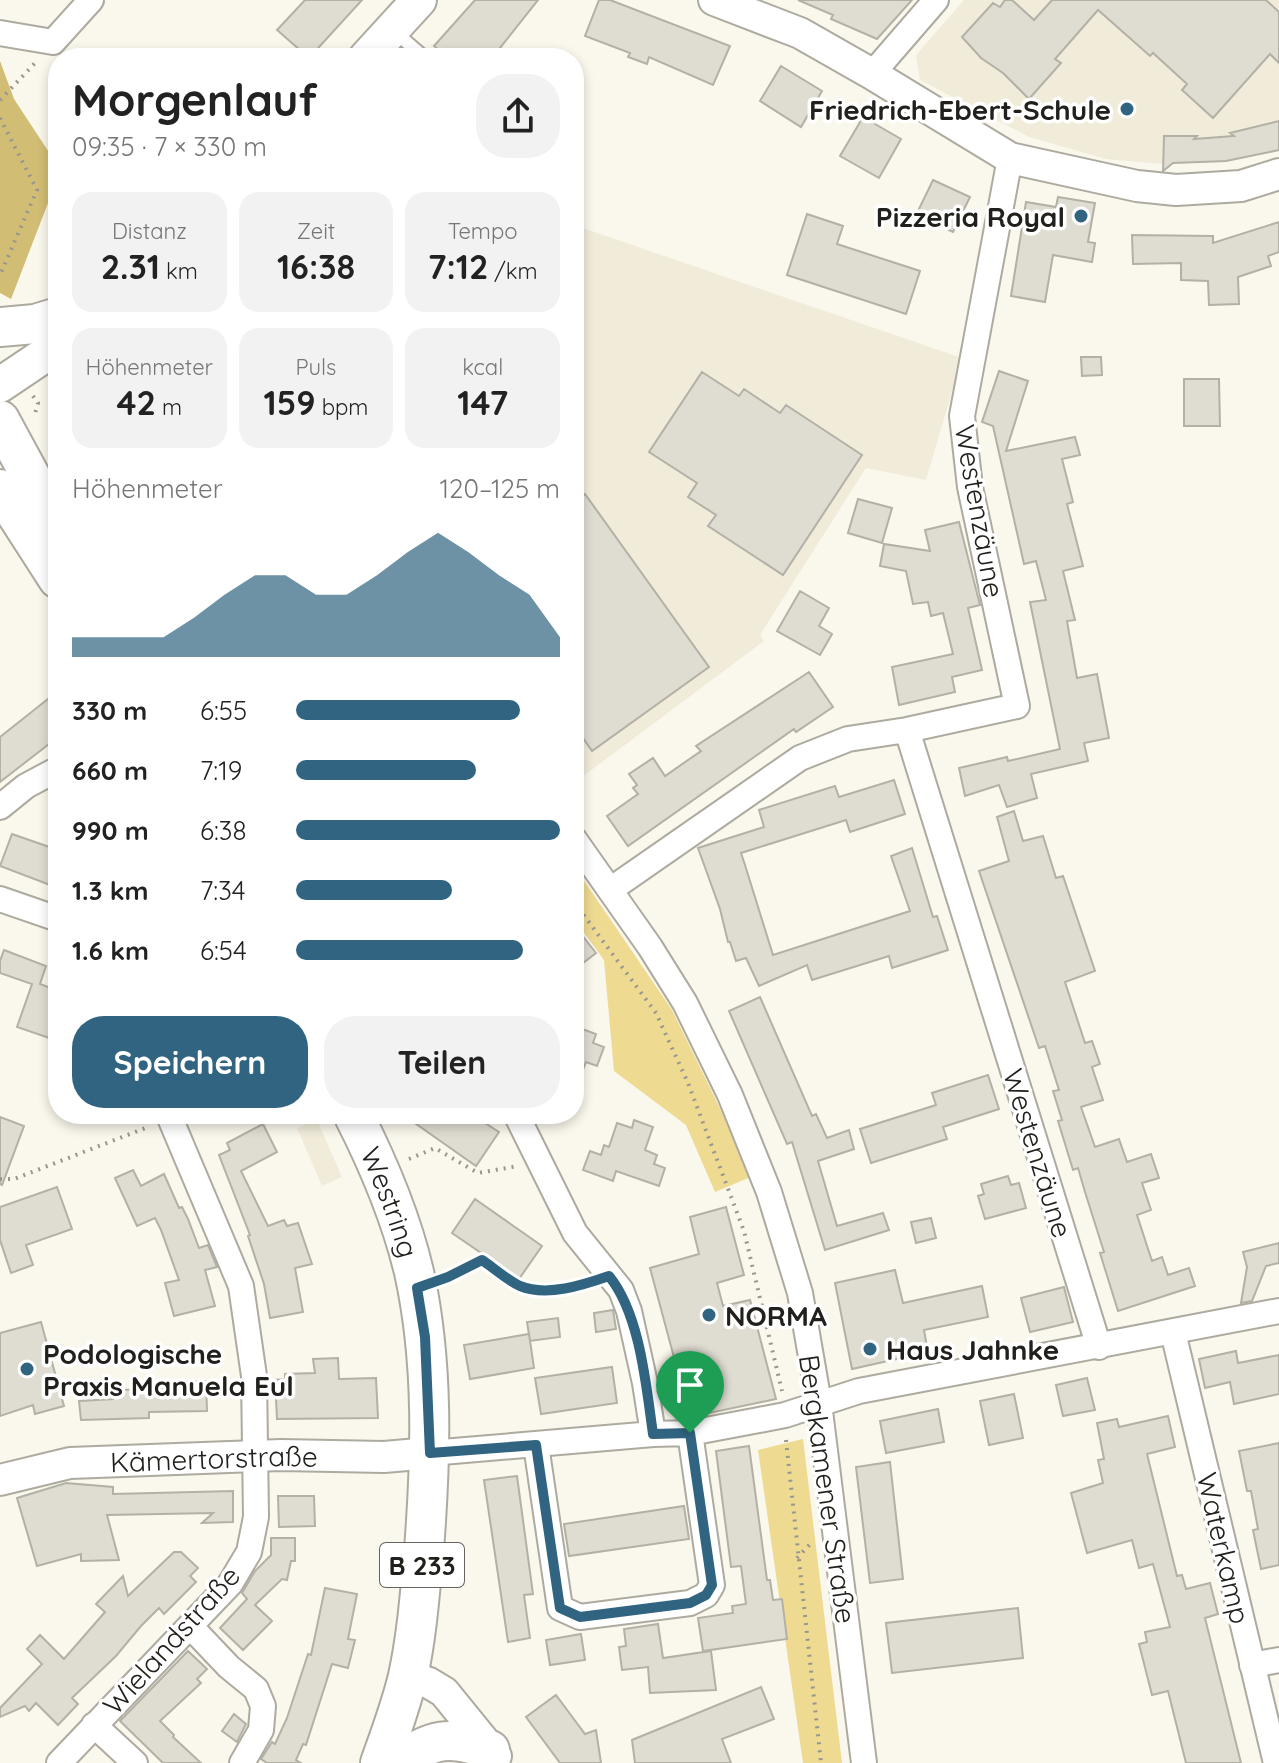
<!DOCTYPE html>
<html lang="de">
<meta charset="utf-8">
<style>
body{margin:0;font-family:Quicksand,sans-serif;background:#f2f2f2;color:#222;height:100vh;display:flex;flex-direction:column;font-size:30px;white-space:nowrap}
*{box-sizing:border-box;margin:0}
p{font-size:26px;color:#767676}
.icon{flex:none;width:44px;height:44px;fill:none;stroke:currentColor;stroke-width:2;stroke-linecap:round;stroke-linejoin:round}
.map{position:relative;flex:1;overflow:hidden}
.drawer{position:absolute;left:48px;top:48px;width:536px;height:1076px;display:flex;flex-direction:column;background:#fff;border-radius:32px;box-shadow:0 4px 12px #0003}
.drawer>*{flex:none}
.pin{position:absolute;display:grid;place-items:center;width:68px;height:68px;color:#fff;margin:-82px -34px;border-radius:50% 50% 50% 0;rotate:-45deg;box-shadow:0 0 8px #0007}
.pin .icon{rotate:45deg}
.round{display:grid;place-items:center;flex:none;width:84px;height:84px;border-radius:32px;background:#f2f2f2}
.summary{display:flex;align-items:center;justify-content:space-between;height:136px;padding:0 24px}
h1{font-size:44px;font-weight:800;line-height:60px}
.stats{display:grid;grid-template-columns:repeat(3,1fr);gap:12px;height:136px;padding:8px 24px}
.stats div{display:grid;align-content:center;border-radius:20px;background:#f2f2f2;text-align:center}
.stats b{font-size:34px;font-weight:800}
.stats small{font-size:22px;font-weight:400}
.stats p{font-size:22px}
.chart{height:224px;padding:16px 24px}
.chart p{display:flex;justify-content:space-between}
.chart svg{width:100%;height:144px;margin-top:8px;fill:#306480;opacity:.7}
.cta{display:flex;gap:16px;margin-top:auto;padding:16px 24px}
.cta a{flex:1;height:92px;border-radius:32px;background:#306480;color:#fff;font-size:32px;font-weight:800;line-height:92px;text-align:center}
.cta a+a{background:#f2f2f2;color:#222}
ul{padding:0 24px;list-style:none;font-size:26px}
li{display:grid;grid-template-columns:128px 96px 1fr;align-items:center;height:60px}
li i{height:20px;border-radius:10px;background:#306480}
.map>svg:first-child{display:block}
.built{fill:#f1ecda}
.green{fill:#efda92}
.forest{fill:#d2bd74}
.building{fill:#dfdcd2;stroke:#b3b0a6;stroke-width:2}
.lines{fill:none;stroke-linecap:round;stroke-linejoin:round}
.service-casing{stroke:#adaaa0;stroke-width:16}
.minor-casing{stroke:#adaaa0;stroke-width:28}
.tertiary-casing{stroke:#adaaa0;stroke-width:34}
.secondary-casing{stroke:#adaaa0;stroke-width:38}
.primary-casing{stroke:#adaaa0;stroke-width:42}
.path{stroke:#98968e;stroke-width:4;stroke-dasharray:2 6;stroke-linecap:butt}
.service{stroke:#fff;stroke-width:12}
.minor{stroke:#fff;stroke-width:24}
.tertiary{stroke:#fff;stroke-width:30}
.secondary{stroke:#fff;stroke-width:34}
.primary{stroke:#fff;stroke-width:38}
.route-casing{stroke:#fff;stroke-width:16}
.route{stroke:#306480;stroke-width:10}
.poi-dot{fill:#306480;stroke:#fff;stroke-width:3}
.labels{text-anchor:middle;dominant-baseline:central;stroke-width:7;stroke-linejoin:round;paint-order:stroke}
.shield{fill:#fff;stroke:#646360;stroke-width:2}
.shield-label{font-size:26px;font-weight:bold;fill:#21201c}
.poi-label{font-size:28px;font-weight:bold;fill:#21201c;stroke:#fff;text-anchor:start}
.street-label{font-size:28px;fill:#21201c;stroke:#fff}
</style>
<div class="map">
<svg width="1279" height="1763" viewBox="0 0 1279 1763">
<rect width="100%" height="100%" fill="#faf7ec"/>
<path class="built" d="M964,0h315v151l-54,11 -63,2 -56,-5 -77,-22 -109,-57 -4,-25z
M574,225l388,133 -36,122 -60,-12 -106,167 4,6 -190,142z
M317,1120l25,57 -20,9 -25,-58z"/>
<path class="green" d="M574,866l98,144 81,166 -38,16 -29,-67 -72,-54 -10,-111 -30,-41z
M803,1439l39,324h-39l-45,-313z"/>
<path class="forest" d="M0,61l14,38 44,67v11l-47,122 -11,-6z"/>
<path class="building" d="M305,0h57l-53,58 -32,-28z
M475,0h63l-46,58h-44l-14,-12z
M599,0h11l120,46 -17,39 -64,-28 -2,7 -19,-7 2,-4 -45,-17z
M798,0h114l-35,39 -46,-20 2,-4z
M1005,0h7l22,20 18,-20h214l13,12v51l-9,-9 -57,64 -31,-28 5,-6 -34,-31 -3,3 -52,-46 -43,49 6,4 -32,36 -26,-26 -22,-15 -19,-21 31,-34 7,4z
M781,66l41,25 -21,36 -41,-26z
M863,117l38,22 -22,39 -39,-22z
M1279,121v29l-53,11 -53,2 -10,8 1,-35h33l-3,3 40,-3 -4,-3z
M933,180l37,17 -17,35 -37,-17z
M1058,197l37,6 -7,39 7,1 -3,19 -39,-7 -8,47 -34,-6 15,-94 30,5z
M807,214l36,12 -6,18 83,27 -14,43 -119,-39z
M1279,222v30l-11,4 3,10 -33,11 1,27 -30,1 -1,-24 -27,-1v-17l-48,1 -1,-29 81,1v7z
M1081,357h20l1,18 -20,1z
M999,371l29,10 -22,70 69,-14 5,18 -18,4 11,43 -6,2 16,62 -20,5 12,49 -8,1 10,57 20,-4 12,64 -25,5 4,18 -57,13 6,24 -30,9 -8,-22 -34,11 -6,-28 48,-11 1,4 52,-12 -30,-147 16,-2 -10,-39 -12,3 -31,-138 -11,-4z
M702,372l37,24 5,-7 36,24 6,-8 76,50 -79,120 -75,-49 8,-11 -28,-18 9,-14 -48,-31z
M1184,379h35l1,47h-36z
M585,494l124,173 -117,84 -18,-26v-223z
M858,499l34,9 -10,35 -34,-10z
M959,522l21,83 -12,3 14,62 -30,7 3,15 -56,13 -7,-38 61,-13 -10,-41 -12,3 -3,-14 -15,2 -7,-33 -26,-5 4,-22 46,7 -5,-21z
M800,591l29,17 -10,18 13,8 -12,21 -43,-24z
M809,672l24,35 -37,25 -2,-3 -166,117 -21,-30 31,-22 -5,-6 4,-3 -8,-11 24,-16 12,18 36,-25 -5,-5z
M58,691v46l-58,45v-45z
M894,780l11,34 -55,18 -4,-12 -105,33 4,12 28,90 137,-44 -19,-55 21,-8 21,69 4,-1 11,34 -56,18 -3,-12 -77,24 -5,-15 -48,21 -13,-28 -10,3 -6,-19h-2l-8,-33 -22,-61 66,-21 -5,-17 76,-24 4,11z
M1014,811l9,30 20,-5 13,42 7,-2 32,95 -30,11 20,61 7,-2 8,23 -8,3 11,33 -22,7 14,40 24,-8 8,23 24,-8 8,24 -17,5 9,27 -14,5 15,46 10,-4 6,18 21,-7 6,18 -77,25 -18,-58 4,-1 -19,-60 -7,-24 -5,2 -15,-49 4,-1 -9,-29 6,-1 -14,-44 -6,2 -60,-177 30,-10 -12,-44z
M12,834l46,16v38l-58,-22z
M574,925l22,28 -22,17z
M4,950l42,16 -6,18 18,7v50l-41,-14 15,-43 -32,-11v-12z
M760,997l52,119 4,-2 11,24 22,-8 5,19 -36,12 19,65 46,-13 6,17 -64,20 -33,-108 -5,2 -58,-133z
M574,1026l22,8 -3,9 11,4 -7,19 -11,-4 -10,26h-2z
M988,1075l11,34 -56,18 4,12 -76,24 -11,-34 76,-24 -4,-12z
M402,1114h69l28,18 -23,34z
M0,1117l24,9 -22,59 -2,-1z
M634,1120l19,7 -8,23 12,5 -3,9 11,4 -6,18 -43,-15 -3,10 -30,-11 7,-19 11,4 3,-10 5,2 8,-24 15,5z
M263,1124l14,28 -36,19 27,55 16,-6 3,6 11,-3 14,41 -17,4 8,44 -33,6 -6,-34 -16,-48 2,-1 -31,-80 11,-5 -3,-7z
M133,1170l8,16 23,-12 15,34 3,-1 6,12 11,29 9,-3 9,22 -12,3 10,36 -41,10 -9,-33 14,-3 -18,-50 -6,-12 -18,8 -22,-48z
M1008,1176l3,9 8,-2 7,25 -41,11 -7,-23 6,-2 -3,-10z
M57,1187l15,42 -46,16 7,20 -22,8 -11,-33v-33z
M475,1199l67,47 -23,33 -67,-46z
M726,1207l18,68 -27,8 6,23 27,-6 26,99 -86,18 -40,-149 49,-14 -9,-37z
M931,1218l5,20 -20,5 -5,-21z
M1279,1243v20l-13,3 -14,35 -11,2 6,-36 -4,-15z
M895,1270l8,33 79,-17 6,31 -64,13 4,22 -76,17 -17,-86z
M1064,1287l9,35 -43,10 -9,-34z
M613,1310l3,19 -20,3 -2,-19z
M558,1318l2,19 -30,4 -3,-19z
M41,1322l23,84 -29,8 -2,-9 -33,11v-83z
M529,1334l5,34 -64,11 -6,-34z
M1236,1351l2,12 41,-8v39l-45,10 -4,-22 -25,6 -6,-29z
M338,1358l1,21 37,-1 2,40 -101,1 -2,-39 10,-1v-5l30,-1 -2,-14z
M612,1367l5,36 -76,11 -6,-36z
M1087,1378l8,32 -32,6 -7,-31z
M206,1381l1,30 -58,1v6l-68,2 -2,-19 34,-2v-9l57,-1v-7z
M1014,1394l9,44 -34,7 -9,-44z
M938,1409l6,33 -58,11 -6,-32z
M1168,1416l7,31 -28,7 30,122 5,-1 4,14 24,-6 8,31 -13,4 36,145h-55l-18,-72 -16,4 -13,-51 8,-2 -2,-10 25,-5 -17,-63 -14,4 -7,-28 -45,13 -16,-60 32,-10 -5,-23 6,-1 -7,-36 20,-4 2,8z
M1279,1443v122l-18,4 -8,-39 5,-1 -7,-38h-4l-8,-40z
M749,1446l18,134h3l3,20 9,-1 5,40 -84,12 -5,-33 35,-5 -1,-7 14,-2 -5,-38 -10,1 -15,-116z
M890,1462l13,117 -33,4 -14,-116z
M517,1476l16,118 -9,1 6,43 -22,4 -24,-162z
M66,1483l47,4v7l120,-3v31l-31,1 11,-10 -106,2 12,45 -38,1v-7l-44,12 -20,-68z
M278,1496h36l1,30 -36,1z
M684,1506l5,33 -120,17 -5,-32z
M271,1538h24v23h-4l-4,19 -5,-1 -27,26 17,16 -29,29 -23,-22 27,-29 -5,-6 13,-22 16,-16z
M174,1552h7l17,16 -8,8 6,6 -32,32 -5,-6 -18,18 -25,30 -44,42 6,6 -20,21 -22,-22 -7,8 -4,-5 -25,11v-9l42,-44 -15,-15 13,-14 24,24 41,-47 -9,-8 27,-28 5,20z
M325,1588l32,6 -9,45 7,1 -7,28 -16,-4 -26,81 -3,-1 -7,16 5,3h-34l-6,-4 11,-17 3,2 12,-26 21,-64 3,1z
M1018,1608l5,50 -131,15 -6,-50z
M658,1624l5,34 48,-7 5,39 -66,3 -2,-26 -26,3 -3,-23 7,-1 -2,-17z
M581,1634l4,26 -35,5 -4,-25z
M188,1651l19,18 -10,10 4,4 -41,38 14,14 -1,2 28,26h-38l-43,-42z
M761,1687l13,32 -52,20 9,24h-96l-3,-23z
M556,1695l29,39 11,-4 5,33h-41l-34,-46z
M234,1714l12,10 -9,18 -15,-11z"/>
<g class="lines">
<defs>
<path id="service" d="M395,32l30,26"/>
<path id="minor" d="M0,33l53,9 38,-42
M872,74l64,-74
M907,730l192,617
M0,807l26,-21 32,-17
M574,839l76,108 35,56 45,92 39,97 31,101 19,110 45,360
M610,890l190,-132 48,-19 59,-9 110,-24 -47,-219 -8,-71 48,-258
M0,899l58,20
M516,1114l59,119 46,57 8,21 16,72 8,51
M1173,1332l103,431
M536,1445l24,163 20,9 110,-14 16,-8 6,-10 -22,-152
M430,1453l223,-19 37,-1 69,-13 26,-5 74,-24 420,-80
M190,1626l39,41 27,22 7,17 -2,24 -19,33
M1252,1665l27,-5
M94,1725l41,38
M59,1763l171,-179 19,-32 7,-35 -2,-141 -13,-90 -71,-168"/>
<g id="tertiary">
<path d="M714,0l86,33 72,41 138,84 127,28 39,4 65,-4 38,-12"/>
<path id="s1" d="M0,1480l70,-17 211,-8 103,2 46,-4"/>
<path d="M408,1676l21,7 15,9 52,64"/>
</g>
<path id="secondary" d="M366,58l53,-58
M0,385l58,-39"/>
<g id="primary">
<path d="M0,327l35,-3 23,-7"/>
<path d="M0,420l58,107"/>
<path d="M0,489l58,90"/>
<path id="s2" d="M353,1114c26,51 48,103 61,158 20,91 17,186 10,278 -4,42 -7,85 -16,126 -7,30 -18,59 -28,87"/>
<path d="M398,1763c35,-25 51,-28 92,-13"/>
</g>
</defs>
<use href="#service" class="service-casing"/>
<use href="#minor" class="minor-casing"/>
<use href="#tertiary" class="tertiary-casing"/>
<use href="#secondary" class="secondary-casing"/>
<use href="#primary" class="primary-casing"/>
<path class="path" d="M0,100l36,-38
M0,118l37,72 -37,85
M33,396l5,7 -4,14
M574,902l82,111 32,70 56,148 38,160
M409,1159l26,-11 43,25 40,-7
M0,1179h14l134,-52
M446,1278l36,-18c12,8 24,19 37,25 18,9 50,5 69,-2
M786,1440l35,323
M797,1558l15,-16"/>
<use href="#service" class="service"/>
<use href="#minor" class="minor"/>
<use href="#tertiary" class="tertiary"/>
<use href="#secondary" class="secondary"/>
<use href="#primary" class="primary"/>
</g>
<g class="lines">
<defs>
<path id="route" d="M482,1260c12,8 25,20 38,26 27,11 63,-1 89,-10 31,38 37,109 44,158l37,-1 22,152 -6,10 -16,8 -110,14 -20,-9 -24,-163 -106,8 -5,-116 -8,-49 31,-11z"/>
</defs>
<use href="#route" class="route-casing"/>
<use href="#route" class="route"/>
</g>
<g class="poi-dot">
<circle cx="1127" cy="109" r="8"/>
<circle cx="1081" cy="216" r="8"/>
<circle cx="709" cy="1315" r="8"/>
<circle cx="870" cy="1349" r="8"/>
<circle cx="27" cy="1369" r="8"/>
</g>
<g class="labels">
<rect class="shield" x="380" y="1543" width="84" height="44" rx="6"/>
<g class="shield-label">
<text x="422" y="1565">B 233</text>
</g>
<g class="poi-label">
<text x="1111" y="109" text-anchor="end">Friedrich-Ebert-Schule</text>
<text x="1065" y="216" text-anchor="end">Pizzeria Royal</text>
<text x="725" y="1315">NORMA</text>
<text x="886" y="1349">Haus Jahnke</text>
<text x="43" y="1353">Podologische<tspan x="43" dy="32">Praxis Manuela Eul</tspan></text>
</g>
<g class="street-label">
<text transform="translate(980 511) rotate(80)">Westenzäune</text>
<text transform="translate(1038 1153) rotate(73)">Westenzäune</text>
<text stroke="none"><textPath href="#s2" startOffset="96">Westring</textPath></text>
<text stroke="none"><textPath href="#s1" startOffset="216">Kämertorstraße</textPath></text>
<text transform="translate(828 1489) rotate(82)">Bergkamener Straße</text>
<text transform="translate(1224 1548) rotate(77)">Waterkamp</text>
<text transform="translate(171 1640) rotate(-48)">Wielandstraße</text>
</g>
</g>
</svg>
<div class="pin" style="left:690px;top:1433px;background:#1e9e55"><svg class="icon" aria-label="arrive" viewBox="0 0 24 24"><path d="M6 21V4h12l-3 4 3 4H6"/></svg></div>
<section class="drawer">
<div class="summary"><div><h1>Morgenlauf</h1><p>09:35 · 7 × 330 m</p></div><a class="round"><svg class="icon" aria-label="share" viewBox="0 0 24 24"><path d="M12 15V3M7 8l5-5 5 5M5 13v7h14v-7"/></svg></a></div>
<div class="stats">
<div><p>Distanz</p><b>2.31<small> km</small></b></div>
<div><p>Zeit</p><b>16:38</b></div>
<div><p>Tempo</p><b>7:12<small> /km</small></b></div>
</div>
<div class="stats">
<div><p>Höhenmeter</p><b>42<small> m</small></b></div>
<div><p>Puls</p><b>159<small> bpm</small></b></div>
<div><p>kcal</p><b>147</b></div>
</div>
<div class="chart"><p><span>Höhenmeter</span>120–125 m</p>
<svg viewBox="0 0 160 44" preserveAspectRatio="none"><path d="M0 44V38L10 38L20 38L30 38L40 32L50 25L60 19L70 19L80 25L90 25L100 19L110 12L120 6L130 12L140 19L150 25L160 38V44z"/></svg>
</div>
<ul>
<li><b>330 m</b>6:55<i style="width:85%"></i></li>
<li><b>660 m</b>7:19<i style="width:68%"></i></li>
<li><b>990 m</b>6:38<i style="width:100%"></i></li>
<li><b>1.3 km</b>7:34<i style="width:59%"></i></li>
<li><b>1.6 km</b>6:54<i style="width:86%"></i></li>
</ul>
<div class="cta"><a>Speichern</a><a>Teilen</a></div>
</section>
</div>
